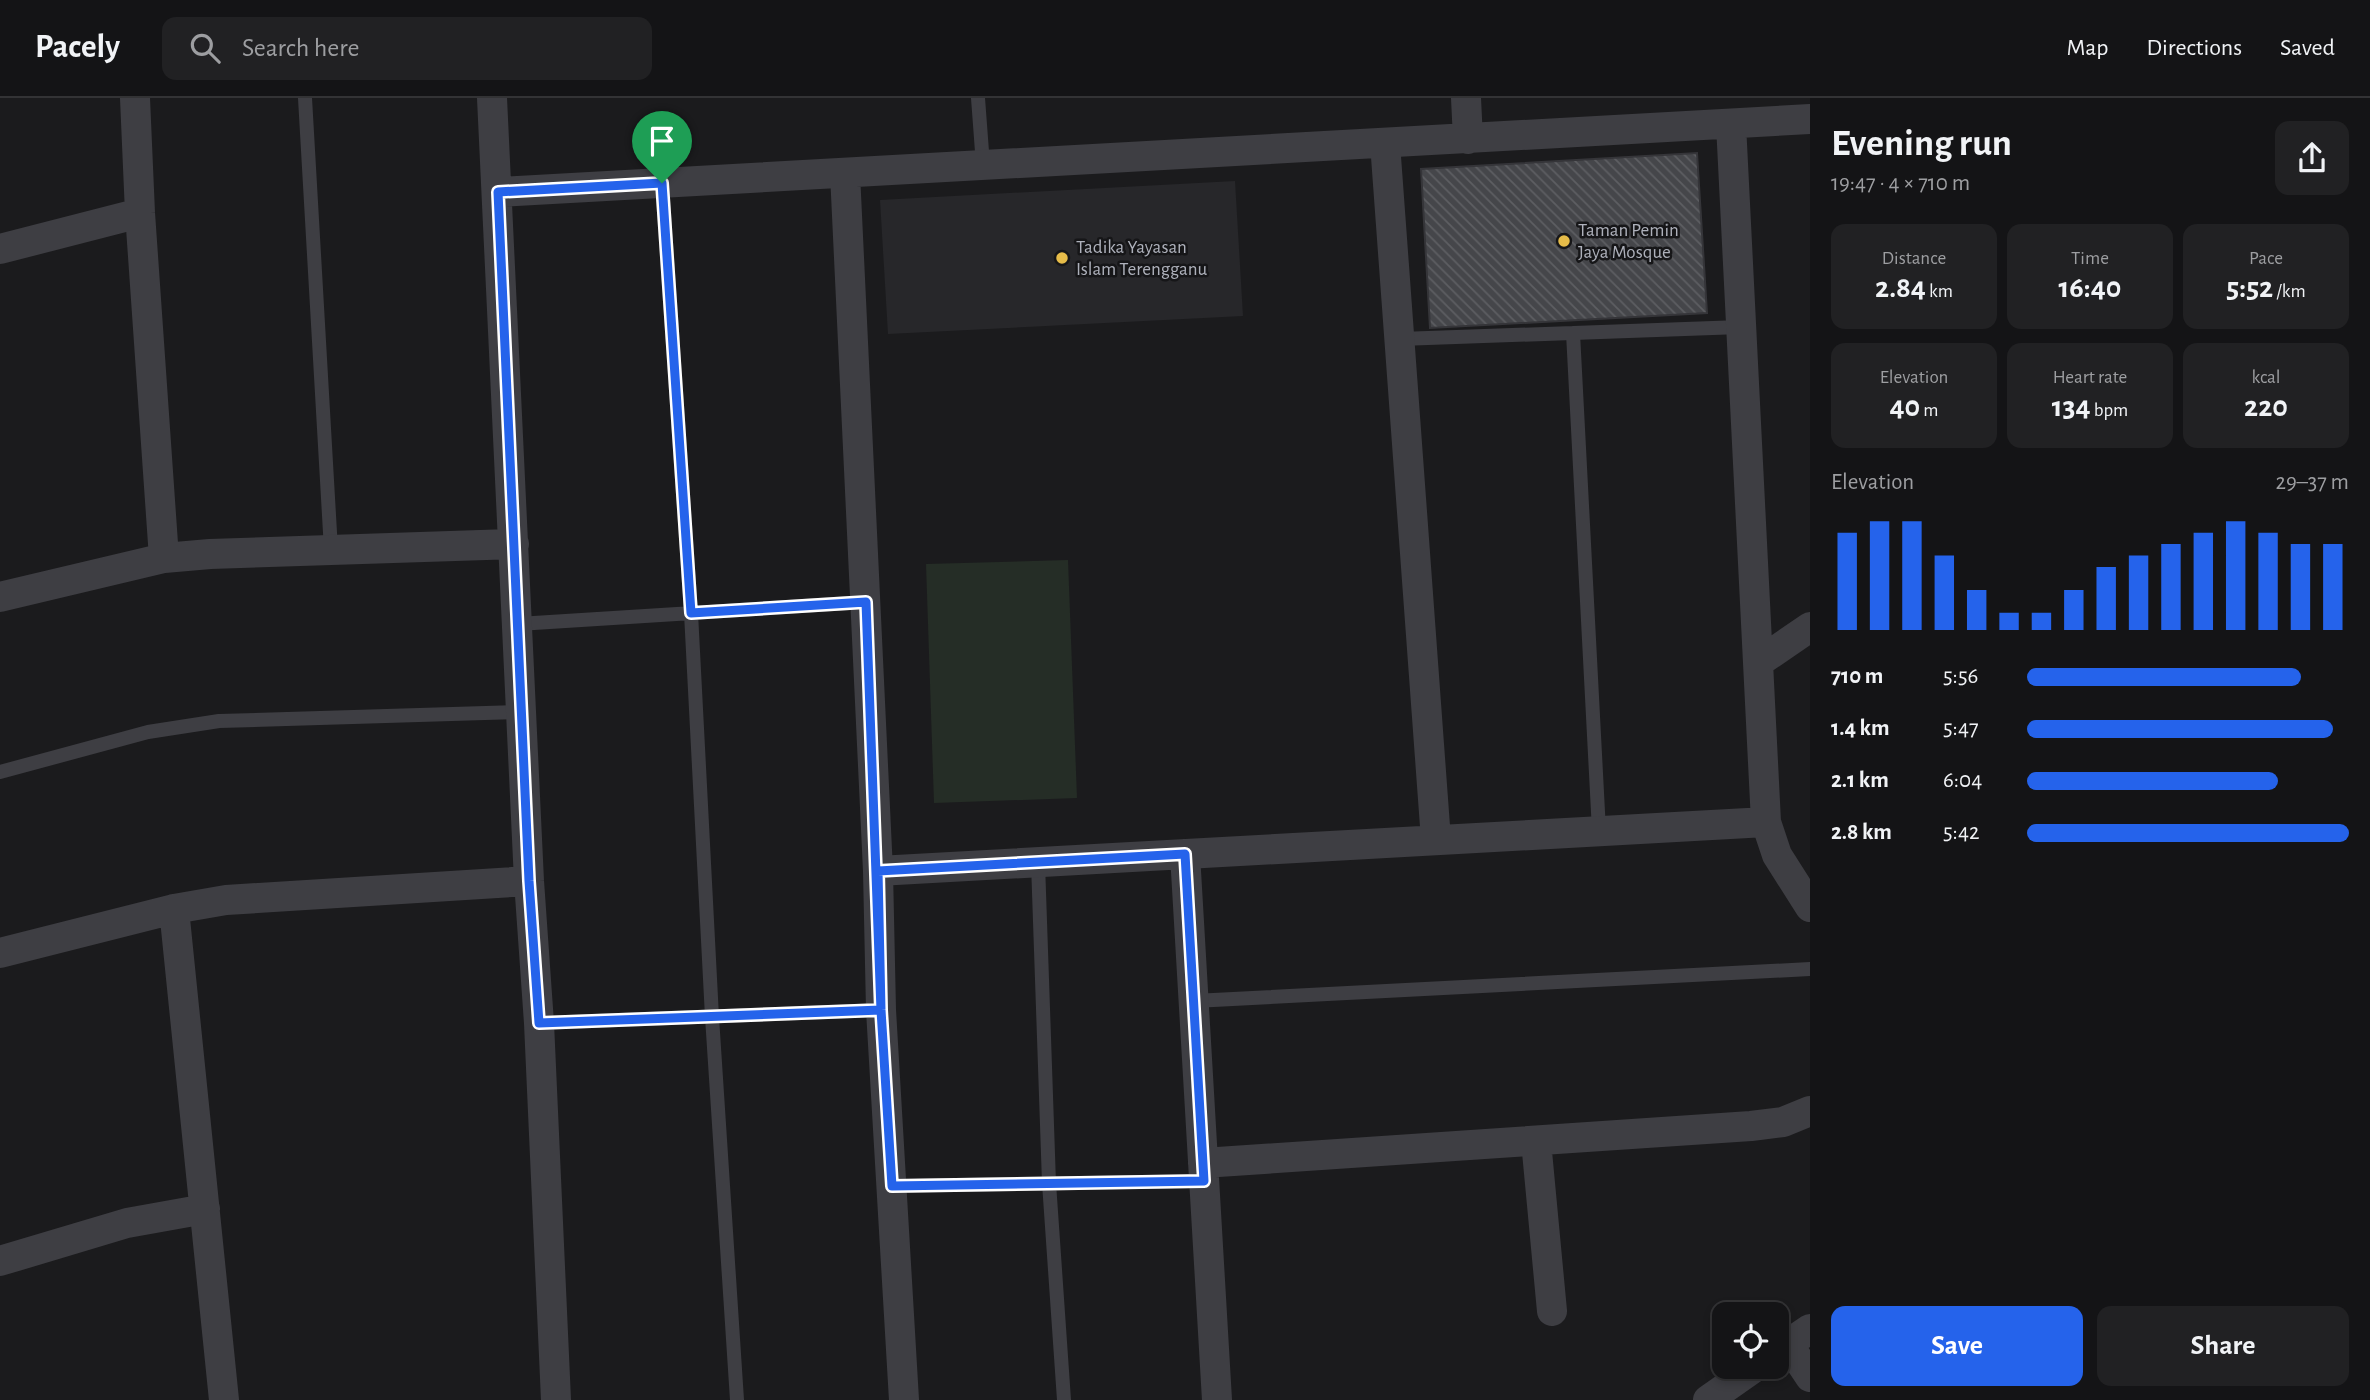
<!DOCTYPE html>
<meta charset="utf-8">
<style>
body{margin:0;font-family:"Alegreya Sans",sans-serif;background:#212123;color:#f1f3f6;height:100vh;display:flex;flex-direction:column;font-size:26px;white-space:nowrap}
*{box-sizing:border-box;margin:0}
p{font-size:23px;color:#9d9ea1}
.icon{flex:none;width:38px;height:38px;fill:none;stroke:currentColor;stroke-width:2;stroke-linecap:round;stroke-linejoin:round}
.map{position:relative;flex:1;overflow:hidden}
.sheet{display:flex;flex-direction:column;background:#141416;width:560px}
.sheet>*{flex:none}
.tools{position:absolute;left:1712px;top:1204px;display:grid;gap:14px}
.tools a{display:grid;place-items:center;width:77px;height:77px;border-radius:14px;background:#141416;box-shadow:0 4px 10px #0003,0 0 0 2px #333335;font-size:35px}
.pin{position:absolute;display:grid;place-items:center;width:60px;height:60px;color:#fff;margin:-72px -30px;border-radius:50% 50% 50% 0;rotate:-45deg;box-shadow:0 0 7px #0007}
.pin .icon{rotate:45deg}
.round{display:grid;place-items:center;flex:none;width:74px;height:74px;border-radius:14px;background:#212123}
.summary{display:flex;align-items:center;justify-content:space-between;height:119px;padding:0 21px}
h1{font-size:38px;font-weight:700;line-height:52px}
.stats{display:grid;grid-template-columns:repeat(3,1fr);gap:10px;height:119px;padding:7px 21px}
.stats div{display:grid;align-content:center;border-radius:14px;background:#212123;text-align:center}
.stats b{font-size:30px;font-weight:700}
.stats small{font-size:19px;font-weight:400}
.stats p{font-size:19px}
.chart{height:196px;padding:14px 21px}
.chart p{display:flex;justify-content:space-between}
.chart svg{width:100%;height:126px;margin-top:7px;stroke:#2563eb;stroke-width:6}
.primary-button{display:flex;gap:14px;margin-top:auto;padding:14px 21px}
.primary-button a{flex:1;height:80px;border-radius:14px;background:#2563eb;color:#fff;font-size:28px;font-weight:700;line-height:80px;text-align:center}
.primary-button a+a{background:#212123;color:#f1f3f6}
ul{padding:0 21px;list-style:none;font-size:23px}
li{display:grid;grid-template-columns:112px 84px 1fr;align-items:center;height:52px}
li i{height:18px;border-radius:9px;background:#2563eb}
header{display:flex;align-items:center;gap:42px;box-sizing:border-box;height:98px;padding:0 35px;background:#141416;border-bottom:2px solid #333335}
header strong{font-size:33px}
nav{display:flex;gap:38px;margin-inline-start:auto;font-size:24px}
.search{width:490px;height:63px;background:#212123;display:flex;align-items:center;gap:18px;box-sizing:border-box;padding:0 24px;border-radius:14px;color:#9d9ea1;font-size:26px}
main{display:flex;flex:1;min-height:0}
.map>svg:first-child{display:block}
.built{fill:#27272a}
.green{fill:#252d26}
.building{fill:url(#building-back-hatch);stroke:#353539;stroke-width:2}
.lines{fill:none;stroke-linecap:round;stroke-linejoin:round}
.service{stroke:#3e3e43;stroke-width:14}
.minor{stroke:#3e3e43;stroke-width:30}
.route-casing{stroke:#fff;stroke-width:14}
.route{stroke:#2563eb;stroke-width:9}
.poi-dot{fill:#e6bc49;stroke:#161618;stroke-width:2.5}
.labels{text-anchor:middle;dominant-baseline:central;stroke-width:5;stroke-linejoin:round;paint-order:stroke}
.poi-label{font-size:19px;fill:#aeb1bb;stroke:#161618;text-anchor:start}
</style>
<header>
<strong>Pacely</strong>
<div class="search"><svg class="icon" aria-label="search" viewBox="0 0 24 24"><circle cx="10" cy="10" r="6"/><path d="M15 15l6 6"/></svg>Search here</div>
<nav><a>Map</a><a>Directions</a><a>Saved</a></nav>
</header>
<main>
<div class="map">
<svg width="1810" height="1302" viewBox="0 0 1810 1302">
<defs>
<pattern id="building-back-hatch" width="6" height="6" patternUnits="userSpaceOnUse" patternTransform="scale(1.75)"><rect width="6" height="6" fill="#45464a"/><path d="M-1 5l2 2M0 0l6 6M5-1l2 2" fill="none" stroke="#5d5e62"/></pattern>
</defs>
<rect width="100%" height="100%" fill="#1b1b1d"/>
<path class="built" d="M1235,83l8,135 -355,18 -8,-134z"/>
<path class="green" d="M1068,462l9,238 -143,5 -8,-239z"/>
<path class="building" d="M1697,55l10,160 -277,15 -9,-159z"/>
<g class="lines">
<path class="service" d="M305,0l26,452
M978,0l5,67
M662,85l29,430 21,404 25,383
M1573,235l26,498
M1400,241l341,-12
M518,526l348,-22
M0,674l148,-40 71,-11 303,-9
M1038,765l11,320 15,217
M1194,903l616,-32
M539,925l342,-13
M892,1088l312,-5"/>
<path class="minor" d="M135,0l5,115 24,345
M492,0l37,783 10,142 17,377
M1466,0l2,41
M1731,26l35,698 11,33 33,52
M1385,45l51,697
M845,75l33,698 3,139 23,390
M498,94l1312,-73
M0,151l140,-36
M0,499l164,-39 46,-4 304,-10
M1759,564l51,-35
M1185,756l32,546
M878,773l888,-49
M174,811l50,491
M0,855l174,-44 52,-9 303,-19
M1536,1043l16,170
M1203,1065l548,-37 32,-4 27,-11
M0,1163l127,-38 78,-14
M1788,1246l22,33
M1776,1254l34,-23
M1708,1302l47,-33"/>
</g>
<g class="lines">
<defs>
<path id="route" d="M662,85l-164,9 31,689 10,142 342,-13 -3,-139 307,-17 19,327 -312,5 -11,-176 -15,-408 -175,11 -29,-430"/>
</defs>
<use href="#route" class="route-casing"/>
<use href="#route" class="route"/>
</g>
<g class="poi-dot">
<circle cx="1564" cy="143" r="7"/>
<circle cx="1062" cy="160" r="7"/>
</g>
<g class="labels">
<g class="poi-label">
<text x="1578" y="132">Taman Pemin<tspan x="1578" dy="22">Jaya Mosque</tspan></text>
<text x="1076" y="149">Tadika Yayasan<tspan x="1076" dy="22">Islam Terengganu</tspan></text>
</g>
</g>
</svg>
<div class="tools">
<a><svg class="icon" aria-label="locate" viewBox="0 0 24 24"><circle cx="12" cy="12" r="6"/><path d="M12 2v4M12 18v4M2 12h4M18 12h4"/></svg></a>
</div>
<div class="pin" style="left:662px;top:85px;background:#1e9e55"><svg class="icon" aria-label="arrive" viewBox="0 0 24 24"><path d="M6 21V4h12l-3 4 3 4H6"/></svg></div>
</div>
<section class="sheet">
<div class="summary"><div><h1>Evening run</h1><p>19:47 · 4 × 710 m</p></div><a class="round"><svg class="icon" aria-label="share" viewBox="0 0 24 24"><path d="M12 15V3M7 8l5-5 5 5M5 13v7h14v-7"/></svg></a></div>
<div class="stats">
<div><p>Distance</p><b>2.84<small> km</small></b></div>
<div><p>Time</p><b>16:40</b></div>
<div><p>Pace</p><b>5:52<small> /km</small></b></div>
</div>
<div class="stats">
<div><p>Elevation</p><b>40<small> m</small></b></div>
<div><p>Heart rate</p><b>134<small> bpm</small></b></div>
<div><p>kcal</p><b>220</b></div>
</div>
<div class="chart"><p><span>Elevation</span>29–37 m</p>
<svg viewBox="0 0 160 44" preserveAspectRatio="none"><path d="M5 44V10M15 44V6M25 44V6M35 44V18M45 44V30M55 44V38M65 44V38M75 44V30M85 44V22M95 44V18M105 44V14M115 44V10M125 44V6M135 44V10M145 44V14M155 44V14"/></svg>
</div>
<ul>
<li><b>710 m</b>5:56<i style="width:85%"></i></li>
<li><b>1.4 km</b>5:47<i style="width:95%"></i></li>
<li><b>2.1 km</b>6:04<i style="width:78%"></i></li>
<li><b>2.8 km</b>5:42<i style="width:100%"></i></li>
</ul>
<div class="primary-button"><a>Save</a><a>Share</a></div>
</section>
</main>
